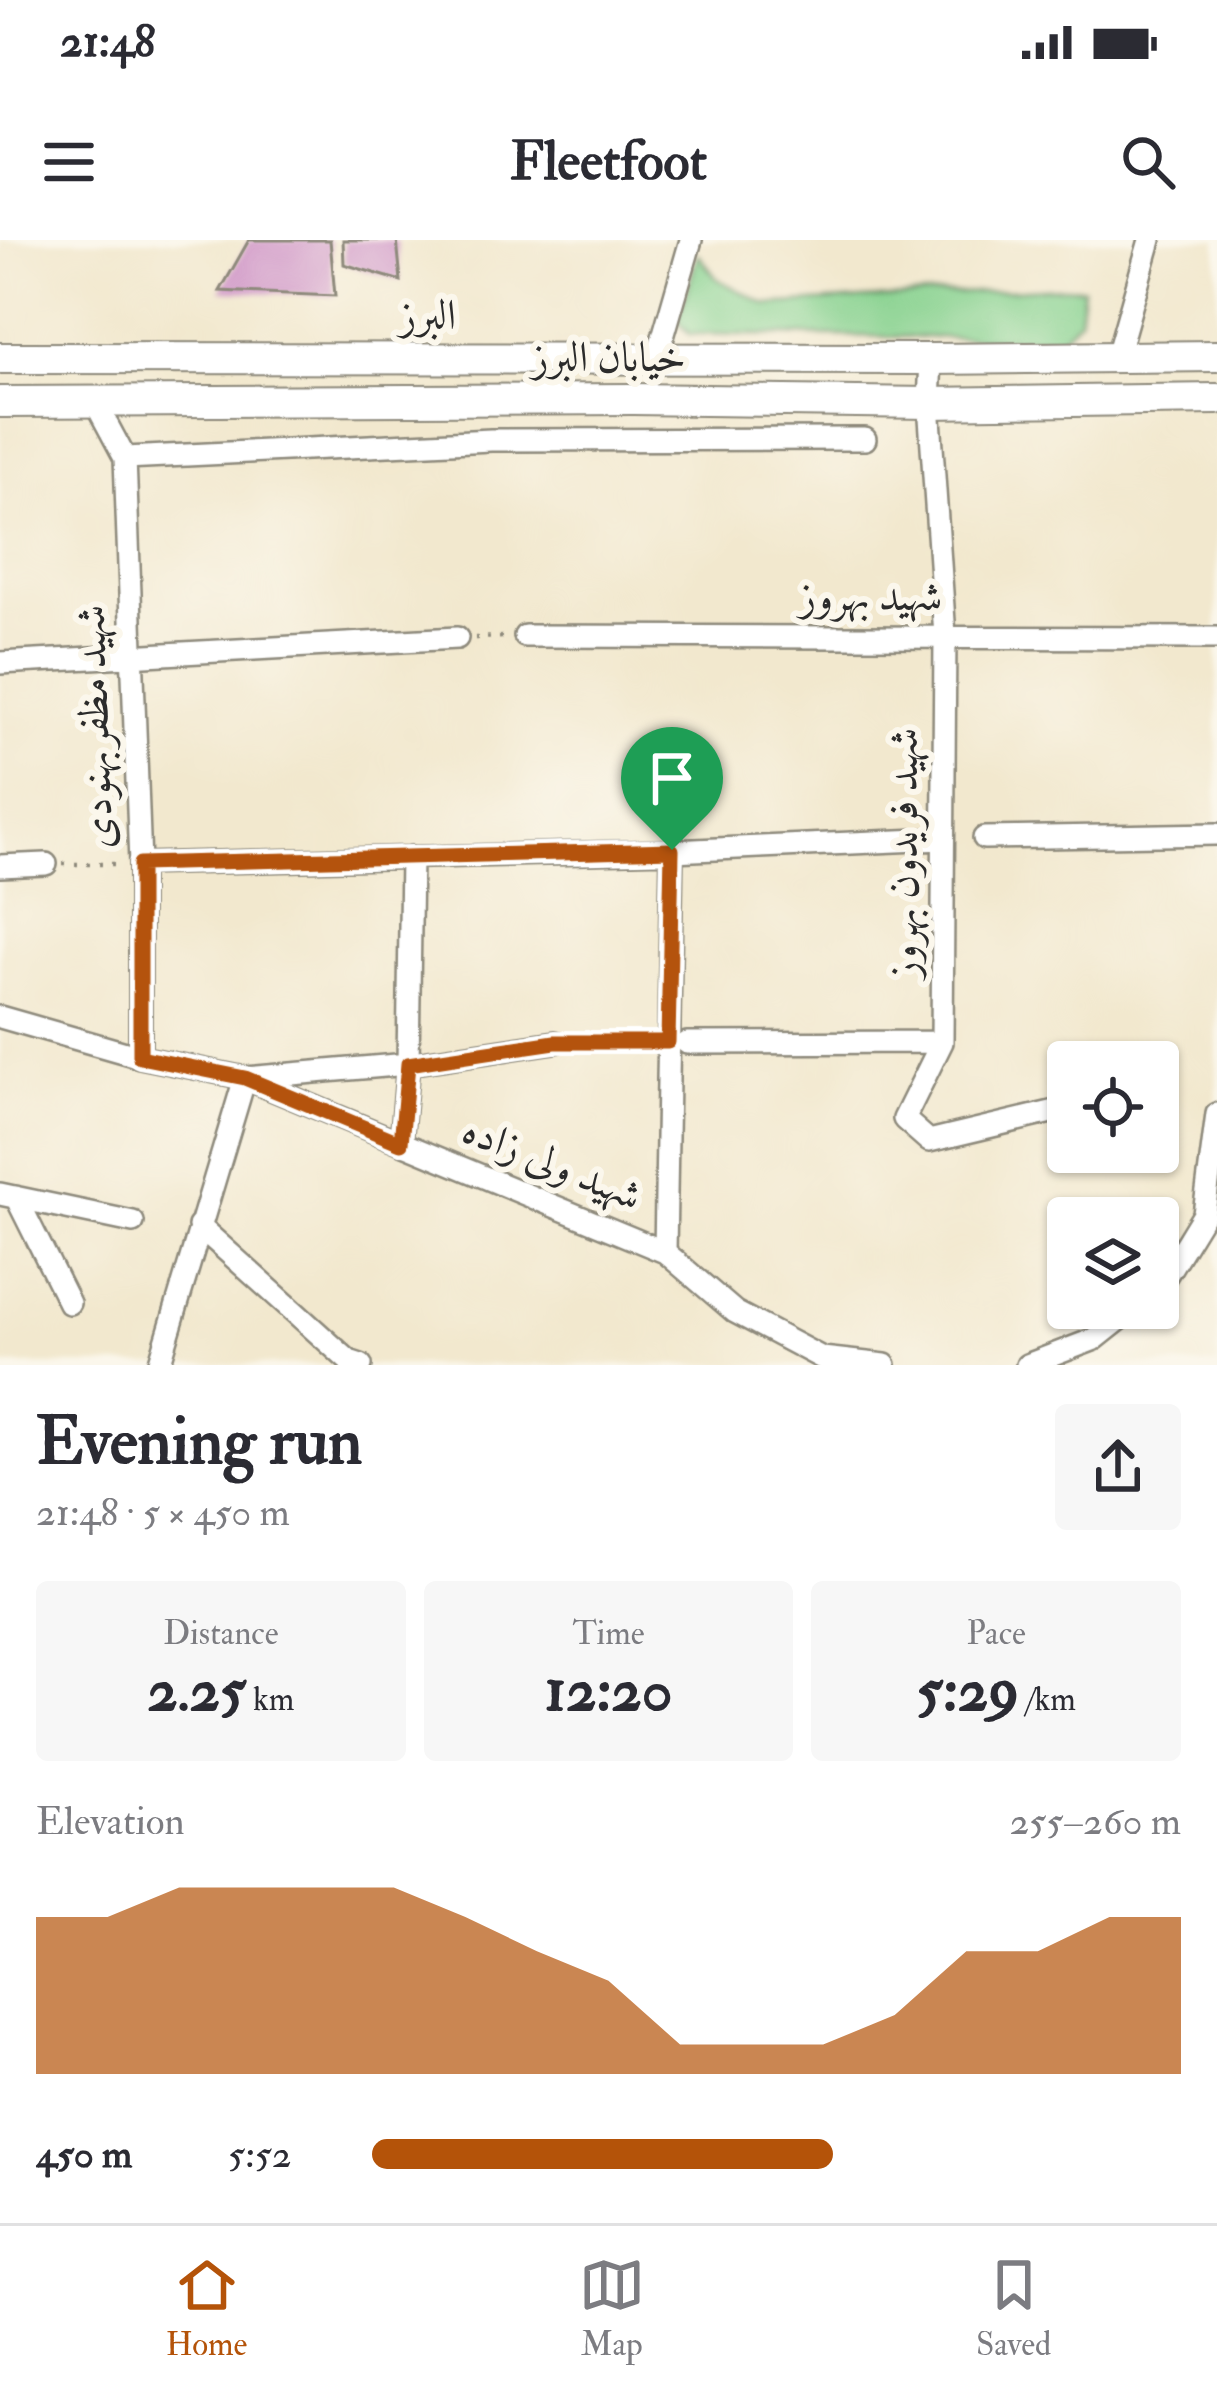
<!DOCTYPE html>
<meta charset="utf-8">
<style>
body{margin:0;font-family:"IM FELL Double Pica",Amiri,serif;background:#f7f7f7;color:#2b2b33;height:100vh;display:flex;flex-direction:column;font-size:45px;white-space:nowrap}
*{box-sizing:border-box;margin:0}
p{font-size:39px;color:#7c7c81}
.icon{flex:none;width:66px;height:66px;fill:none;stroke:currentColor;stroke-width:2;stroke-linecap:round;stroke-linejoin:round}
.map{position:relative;height:1125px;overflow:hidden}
.drawer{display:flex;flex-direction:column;background:#fff;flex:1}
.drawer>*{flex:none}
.fabs{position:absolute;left:1047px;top:801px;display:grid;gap:24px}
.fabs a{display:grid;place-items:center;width:132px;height:132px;border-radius:12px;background:#fff;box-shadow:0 3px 9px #0004;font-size:60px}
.pin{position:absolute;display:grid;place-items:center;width:102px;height:102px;color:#fff;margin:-123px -51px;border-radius:50% 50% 50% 0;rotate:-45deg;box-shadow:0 0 12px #0007}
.pin .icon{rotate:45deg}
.round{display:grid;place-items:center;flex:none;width:126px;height:126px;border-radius:12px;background:#f7f7f7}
.summary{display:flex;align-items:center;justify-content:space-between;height:204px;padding:0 36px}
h1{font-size:66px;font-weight:700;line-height:90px}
.metrics{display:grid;grid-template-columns:repeat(3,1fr);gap:18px;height:204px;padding:12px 36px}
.metrics div{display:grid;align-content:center;border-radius:12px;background:#f7f7f7;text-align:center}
.metrics b{font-size:60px;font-weight:700}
.metrics small{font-size:33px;font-weight:400}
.metrics p{font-size:33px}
.chart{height:336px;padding:24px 36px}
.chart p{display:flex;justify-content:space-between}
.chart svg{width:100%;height:216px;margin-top:12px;fill:#b45309;opacity:.7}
ul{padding:0 36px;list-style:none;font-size:39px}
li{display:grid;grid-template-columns:192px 144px 1fr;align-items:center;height:90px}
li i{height:30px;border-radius:15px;background:#b45309}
.status{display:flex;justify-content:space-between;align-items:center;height:84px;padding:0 60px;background:#fff;direction:ltr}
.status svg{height:33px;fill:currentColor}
header{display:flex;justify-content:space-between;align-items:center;height:156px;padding:0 36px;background:#fff;font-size:54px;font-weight:700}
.tab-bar{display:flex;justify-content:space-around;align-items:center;height:168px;border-top:3px solid #e1e1e2;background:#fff;font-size:33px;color:#7c7c81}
.tab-bar a{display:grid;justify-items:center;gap:6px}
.tab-bar .on{color:#b45309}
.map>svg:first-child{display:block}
.green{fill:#86d18e;stroke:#587e5c;stroke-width:3}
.building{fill:#cc8ec4}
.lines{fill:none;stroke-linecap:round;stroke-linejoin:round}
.street-casing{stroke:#8e8a7c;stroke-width:26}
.secondary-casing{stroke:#8e8a7c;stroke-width:34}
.path{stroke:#8e8a7c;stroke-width:4.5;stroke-dasharray:3 9;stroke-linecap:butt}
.street{stroke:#fff;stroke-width:21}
.secondary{stroke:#fff;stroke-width:30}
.route-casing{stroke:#fff;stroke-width:24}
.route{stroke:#b45309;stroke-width:15}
.labels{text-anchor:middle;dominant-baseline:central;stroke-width:12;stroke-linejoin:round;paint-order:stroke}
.street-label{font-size:42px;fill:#2b2b2b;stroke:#fbf7ec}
</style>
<div class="status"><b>21:48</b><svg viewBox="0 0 49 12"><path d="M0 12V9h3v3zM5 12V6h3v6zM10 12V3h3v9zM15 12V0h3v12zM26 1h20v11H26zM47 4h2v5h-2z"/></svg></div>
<header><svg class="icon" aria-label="menu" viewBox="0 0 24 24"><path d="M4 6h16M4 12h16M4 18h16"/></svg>Fleetfoot<svg class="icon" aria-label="search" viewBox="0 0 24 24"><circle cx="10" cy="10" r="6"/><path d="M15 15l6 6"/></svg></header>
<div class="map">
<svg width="1217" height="1125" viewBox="0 0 1217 1125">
<rect width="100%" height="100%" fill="#fbf7ec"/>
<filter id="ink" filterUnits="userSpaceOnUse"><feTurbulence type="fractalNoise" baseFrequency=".00833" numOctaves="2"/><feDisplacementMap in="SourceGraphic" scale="24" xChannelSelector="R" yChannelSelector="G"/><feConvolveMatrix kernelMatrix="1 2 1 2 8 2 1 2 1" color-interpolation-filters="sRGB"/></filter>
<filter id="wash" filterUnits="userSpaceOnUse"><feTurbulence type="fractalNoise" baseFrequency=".004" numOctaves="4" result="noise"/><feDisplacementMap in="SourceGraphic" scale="48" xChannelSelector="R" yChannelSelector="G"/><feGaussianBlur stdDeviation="2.7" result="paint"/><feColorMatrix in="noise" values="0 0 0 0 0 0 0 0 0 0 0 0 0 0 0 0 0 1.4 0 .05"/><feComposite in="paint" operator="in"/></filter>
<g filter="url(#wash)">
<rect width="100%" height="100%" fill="#f2e8ce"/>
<path class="green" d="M698,14l19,25 50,26 294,-18 22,1 -4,31 -20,20 -370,-5 -11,-13z"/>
<g id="blocks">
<path class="building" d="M249,0h81l5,56 -115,-5z
M343,0h54l4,41 -57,-17z"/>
</g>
</g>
<g filter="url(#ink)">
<use href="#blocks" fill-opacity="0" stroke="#8e8a7c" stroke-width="3"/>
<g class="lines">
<defs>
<path id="street" d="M1117,116l33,-116
M657,118l34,-118
M931,119l-2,44 16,233 -3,406 -38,77 25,22 139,-33
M95,162l30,56 15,406v193
M125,218l366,-18 374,-1
M525,396l692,2
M0,423l457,-25
M984,598l233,-4
M140,624l532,-13 271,-12
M0,626l46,-2
M0,777l140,40 105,21 420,174 70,60 87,46 63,7
M687,803l255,-1
M401,903l7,-79 3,-207
M0,954l133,28
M16,957l53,106
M199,986l150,135 12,4
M665,1012l7,-401
M1158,1049l46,-75 13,-100
M159,1125l86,-287 163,-14 147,-22
M1027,1125l68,-26 39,-31"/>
<path id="secondary" d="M0,118l931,1 286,-3
M0,162l633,-3 296,4 288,-4"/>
</defs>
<use href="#street" class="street-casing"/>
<use href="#secondary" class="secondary-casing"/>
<path class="path" d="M475,398l30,-1
M63,624h55
M578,802h73"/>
<use href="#street" class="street"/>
<use href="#secondary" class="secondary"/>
</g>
</g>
<g class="lines" filter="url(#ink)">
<defs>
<path id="route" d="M672,610l-4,192h-113l-147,22 -7,79 -156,-65 -105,-21v-193z"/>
</defs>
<use href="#route" class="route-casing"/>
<use href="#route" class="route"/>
</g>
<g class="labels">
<g class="street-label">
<text x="428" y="76">البرز</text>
<text x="609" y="118">خیابان البرز</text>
<text x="871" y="357">شهید بهروز</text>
<text transform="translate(95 487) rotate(-92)">شهید مظفربهنودی</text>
<text transform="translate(904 613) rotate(-90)">شهید فریدون بهروز</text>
<text transform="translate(552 923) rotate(22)">شهید ولی زاده</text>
</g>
</g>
</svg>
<div class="fabs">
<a><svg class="icon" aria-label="locate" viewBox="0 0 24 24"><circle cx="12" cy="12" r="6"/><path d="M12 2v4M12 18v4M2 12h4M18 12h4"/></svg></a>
<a><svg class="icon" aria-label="layers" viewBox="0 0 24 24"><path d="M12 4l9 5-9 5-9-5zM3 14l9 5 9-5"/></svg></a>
</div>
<div class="pin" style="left:672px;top:610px;background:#1e9e55"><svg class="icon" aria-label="arrive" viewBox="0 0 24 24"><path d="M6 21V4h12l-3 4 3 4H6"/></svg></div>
</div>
<section class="drawer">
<div class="summary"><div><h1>Evening run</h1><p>21:48 · 5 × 450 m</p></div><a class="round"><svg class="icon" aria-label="share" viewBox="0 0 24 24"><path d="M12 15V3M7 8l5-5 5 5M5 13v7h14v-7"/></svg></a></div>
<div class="metrics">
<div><p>Distance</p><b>2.25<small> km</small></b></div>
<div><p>Time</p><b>12:20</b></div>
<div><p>Pace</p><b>5:29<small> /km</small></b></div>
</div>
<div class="chart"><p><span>Elevation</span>255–260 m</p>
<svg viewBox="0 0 160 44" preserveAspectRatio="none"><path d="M0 44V12L10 12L20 6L30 6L40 6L50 6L60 12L70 19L80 25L90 38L100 38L110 38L120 32L130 19L140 19L150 12L160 12V44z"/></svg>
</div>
<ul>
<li><b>450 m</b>5:52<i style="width:57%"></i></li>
</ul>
</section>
<nav class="tab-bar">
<a class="on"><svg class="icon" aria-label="home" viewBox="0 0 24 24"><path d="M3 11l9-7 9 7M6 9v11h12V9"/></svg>Home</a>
<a><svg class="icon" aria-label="map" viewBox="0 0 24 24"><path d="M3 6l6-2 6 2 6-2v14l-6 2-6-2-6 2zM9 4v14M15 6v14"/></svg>Map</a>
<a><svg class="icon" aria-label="saved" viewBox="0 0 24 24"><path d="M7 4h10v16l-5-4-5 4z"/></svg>Saved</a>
</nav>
